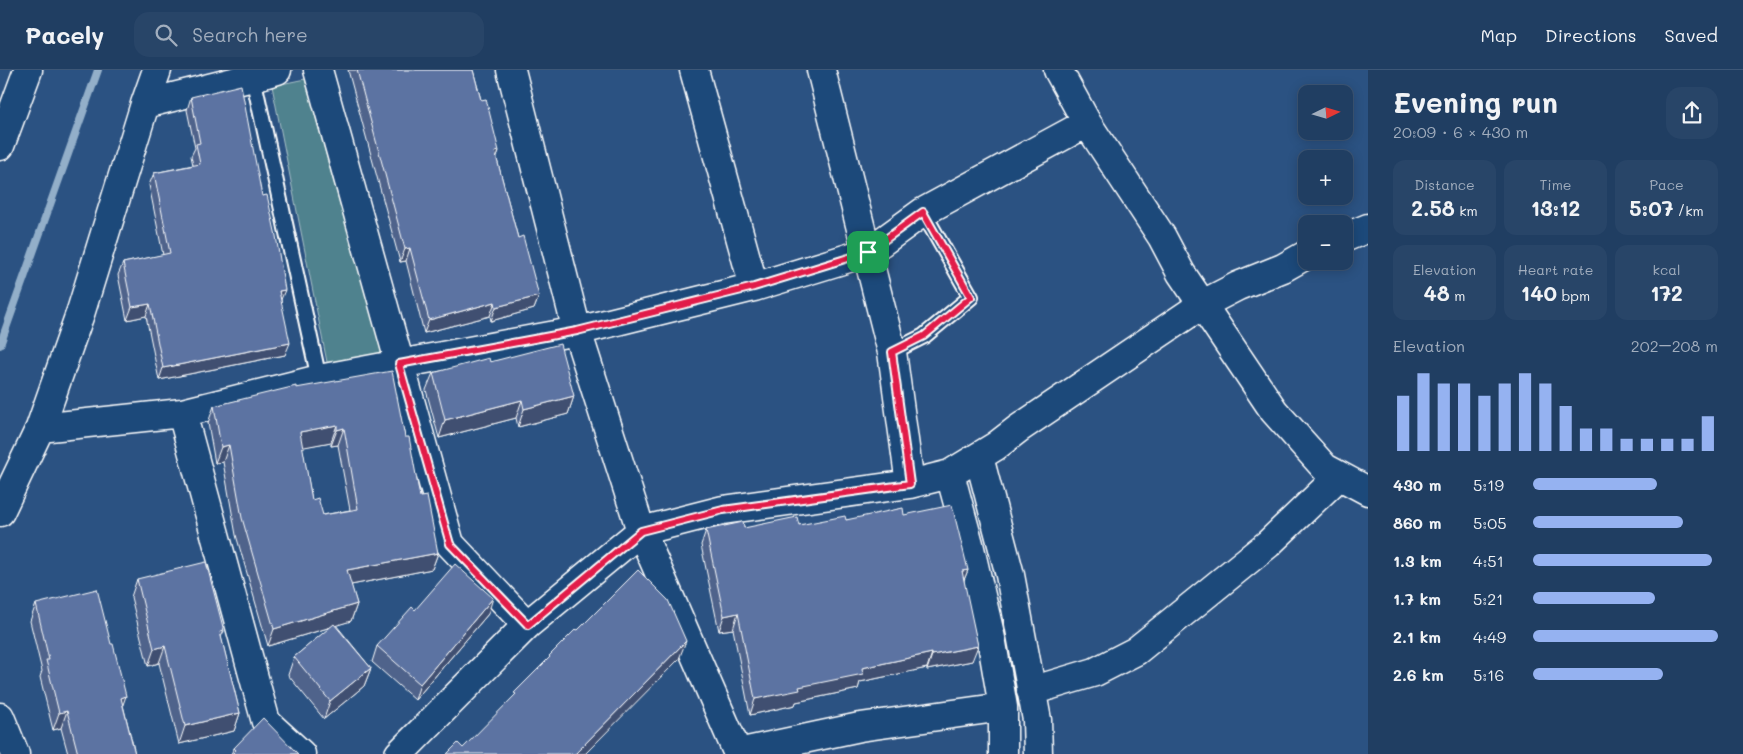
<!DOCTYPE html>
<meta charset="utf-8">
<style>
body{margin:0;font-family:Mali,sans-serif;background:#284568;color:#f1f3f6;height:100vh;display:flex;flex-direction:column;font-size:19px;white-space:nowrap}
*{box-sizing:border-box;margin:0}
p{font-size:16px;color:#a2aebe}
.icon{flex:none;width:28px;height:28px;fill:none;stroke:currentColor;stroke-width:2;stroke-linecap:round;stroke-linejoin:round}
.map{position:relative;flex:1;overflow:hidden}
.panel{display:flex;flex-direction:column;background:#203e62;width:375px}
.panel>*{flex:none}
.needle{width:32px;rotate:85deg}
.buttons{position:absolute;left:1298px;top:15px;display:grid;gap:10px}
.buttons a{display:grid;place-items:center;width:55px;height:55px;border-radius:10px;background:#203e62;box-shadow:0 2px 12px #0003,0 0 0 1px #3d5777;font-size:25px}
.pin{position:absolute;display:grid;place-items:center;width:42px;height:42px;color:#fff;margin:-21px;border-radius:10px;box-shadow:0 2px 8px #0006}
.round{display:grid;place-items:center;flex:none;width:52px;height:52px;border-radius:15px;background:#284568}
.overview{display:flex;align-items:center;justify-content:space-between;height:85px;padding:0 25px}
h1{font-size:28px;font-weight:800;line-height:38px}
.figures{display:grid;grid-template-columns:repeat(3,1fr);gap:8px;height:85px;padding:5px 25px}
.figures div{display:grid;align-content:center;border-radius:12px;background:#284568;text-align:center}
.figures b{font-size:21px;font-weight:800}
.figures small{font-size:14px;font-weight:400}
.figures p{font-size:14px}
.chart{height:140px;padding:10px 25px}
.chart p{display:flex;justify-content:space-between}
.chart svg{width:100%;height:90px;margin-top:5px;stroke:#95b2f1;stroke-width:6}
ul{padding:0 25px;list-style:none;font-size:16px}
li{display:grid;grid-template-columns:80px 60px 1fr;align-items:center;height:38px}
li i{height:12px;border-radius:6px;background:#95b2f1}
header{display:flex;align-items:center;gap:30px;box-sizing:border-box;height:70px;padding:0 25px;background:#203e62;border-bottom:1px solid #3d5777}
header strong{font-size:24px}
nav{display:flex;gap:28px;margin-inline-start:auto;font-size:18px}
.search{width:350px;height:45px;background:#284568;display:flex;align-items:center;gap:12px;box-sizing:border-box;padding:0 18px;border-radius:15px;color:#a2aebe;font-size:19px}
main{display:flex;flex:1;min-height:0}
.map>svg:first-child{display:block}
.green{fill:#50828e;stroke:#a8c0c6}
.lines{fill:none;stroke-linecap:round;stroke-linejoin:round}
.stream{stroke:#93afc9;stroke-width:8}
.lane-casing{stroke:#fff;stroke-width:18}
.street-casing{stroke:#fff;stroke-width:31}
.secondary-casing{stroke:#fff;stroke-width:31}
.lane{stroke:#1f4a7a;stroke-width:14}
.street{stroke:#1f4a7a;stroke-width:28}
.secondary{stroke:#1f4a7a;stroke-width:28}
.wall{fill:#4f638b;stroke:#fff;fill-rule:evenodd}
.shaded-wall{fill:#405071;stroke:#fff}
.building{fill:#5c73a2;stroke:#fff;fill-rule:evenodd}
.route-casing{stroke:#fff;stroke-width:10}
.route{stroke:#e11d48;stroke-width:6}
</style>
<header>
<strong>Pacely</strong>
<div class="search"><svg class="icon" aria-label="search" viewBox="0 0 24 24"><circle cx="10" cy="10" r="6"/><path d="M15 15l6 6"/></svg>Search here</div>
<nav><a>Map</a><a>Directions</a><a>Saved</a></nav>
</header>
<main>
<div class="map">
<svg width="1368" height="684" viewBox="0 0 1368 684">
<rect width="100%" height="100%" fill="#2b5282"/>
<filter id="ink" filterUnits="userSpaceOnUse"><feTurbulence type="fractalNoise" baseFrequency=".02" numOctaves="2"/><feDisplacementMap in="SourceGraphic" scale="10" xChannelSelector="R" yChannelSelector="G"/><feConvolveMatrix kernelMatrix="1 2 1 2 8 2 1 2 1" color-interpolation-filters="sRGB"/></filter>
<g filter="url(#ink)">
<path class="green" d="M305,9l78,277 -55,11 -56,-281z"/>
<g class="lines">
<path class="stream" d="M0,275l98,-275"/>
<defs>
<path id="lane" d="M253,7l66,302
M892,282l32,-16 47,-39 -48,-85"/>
<path id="street" d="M318,0l132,474 77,81
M511,0l66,261 64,200 97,223
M694,0l60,217
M821,0l71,282 18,132
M1058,0l29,53 75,114 19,36 93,138 51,57 43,23
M145,34l108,-27 24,-7
M1344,168l24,-10
M182,343l84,309 35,32
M40,358l142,-15 137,-34 258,-48 177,-44 114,-35 55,-40 164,-89
M979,387l31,118 27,145 1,34
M950,404l19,70 23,99 11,64v47
M0,442l40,-84 41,-117 64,-207 12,-34
M1031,621l64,-19 41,-21 132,-107 71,-68
M0,647l15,37
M738,683l122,-26 143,-20
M399,684l128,-129 114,-94 82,-21 187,-26 40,-10 46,-28 22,-17 185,-125 35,-18 45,-18 23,-13"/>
<path id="secondary" d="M0,76l28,-76"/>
</defs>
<use href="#lane" class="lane-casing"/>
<use href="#street" class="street-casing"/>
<use href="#secondary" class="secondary-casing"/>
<use href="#lane" class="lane"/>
<use href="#street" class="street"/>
<use href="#secondary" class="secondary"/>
</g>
<path class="wall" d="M348,0h125l45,168 21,58 -5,13 -43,12 -1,-5 -66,17 -18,-72 -6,1z
M191,27l90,203 4,55 -126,25 -13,-64 -19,4 -9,-45 5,-12 40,-8 -14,-70 5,-12 39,-8 -2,-9 4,-8 -8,-38z
M433,303l141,23 -6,18 -50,13 -2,-9 -77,20 -13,-48z
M296,318l109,49 15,60 18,56 -6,16 -81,16 6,19 -6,17 -15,4 35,43 -7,18 -40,33 -36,-44 6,-18 37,-30 -63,19 -32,-111 -13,-73 -8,1 -7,-40 6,-17zM331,372v4l7,-1 12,65 -27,5 -11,-15 -10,-53z
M904,445l64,55 -4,10 8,81 -45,9v-2l-67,14 -2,7 -62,13 -1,3 -45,10 -17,-86 -14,2 -18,-86 5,-15 93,-5 47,-5z
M137,509l87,52 -3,6 19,76 -6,18 -55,13 -20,-81 -11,3 -17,-69z
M36,534l87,101 12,49h-67l-7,-26 -8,2 -13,-53 2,-6 -12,-50z
M415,540l73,4 -73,86 -43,-38 5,-16z
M234,678l64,6h-67z"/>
<path class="shaded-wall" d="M499,81l-4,13v-12z
M410,178l-4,13 -6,1 5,-13z
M285,220l-5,12 -1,-11z
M539,226l-5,13 -43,12 5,-14z
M495,232l-5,14 -66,17 5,-13z
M150,234l-4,12 -19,4 5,-13z
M290,273l-5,12 -126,25 4,-12z
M574,326l-6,18 -50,13 6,-18z
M522,330l-6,18 -77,20 6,-18z
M337,355l-6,17 -37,7 6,-17z
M344,358l-6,17 -7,1 6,-16z
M229,375l-6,17 -8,1 6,-16z
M438,483l-6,16 -91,18 6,-17z
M968,500l-6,15v-14z
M493,528l-5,16 -73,86 5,-16z
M357,534l-6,17 -83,25 6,-17z
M738,543l-5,16 -14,2 5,-15z
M686,571l-7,18 -94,95h-10z
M165,576l-6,17 -11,3 6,-17z
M978,576l-6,15 -45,9 5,-15z
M932,583l-5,15 -67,14 -2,7 -62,13 -1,3 -45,10 5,-16 44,-12 63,-19z
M371,598l-7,18 -40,33 6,-18z
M126,626l-6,17 1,-15z
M67,641l-6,17 -8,2 6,-17z
M240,643l-6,18 -55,13 6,-18z"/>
<path class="building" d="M357,0h116l8,30 5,-1 13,52 -4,1 23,86 5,-2 16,60 -43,11 -1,-5 -66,18 -19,-72 -5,1z
M241,15l21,111 5,-1 9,41 9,54 -6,1 11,52 -127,25 -13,-64 -18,3 -9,-44 47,-10 -16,-80 46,-9 -4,-20 4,-1 -9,-46z
M560,274l14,52 -50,13 -2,-9 -77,20 -12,-47 56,-15 1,4z
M392,301l13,66h4l11,60 7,-1 11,57 -91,17 10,34 -83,25 -32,-111 -13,-73 -8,2 -7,-41 82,-20v2zM337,355v5l7,-2 14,81 -35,6 -5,-17 -6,2 -12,-68z
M952,435l16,65 -6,1 16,75 -46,9v-2l-70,15 1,6 -64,13 1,3 -45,9 -17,-86 -14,3 -18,-86 37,-8 1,6 53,-11 2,8 46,-9 1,4 57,-12 1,7z
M206,492l18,69 -4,1 20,81 -55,13 -20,-80 -11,3 -17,-70z
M455,494l38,34 -73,86 -43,-38 35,-39 3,3z
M638,500l30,30 18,41 -111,113h-128l11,-11 5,5 53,-54 -2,-1 36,-36 -1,-1 27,-27 2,1z
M97,519l14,55h2l13,52 -5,2 14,56h-57l-11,-43 -8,2 -13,-53h3l-13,-56z
M334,554l37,44 -41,33 -36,-44z
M263,648l35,36h-66l4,-4 -2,-2z"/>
</g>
<g class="lines" filter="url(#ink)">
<defs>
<path id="route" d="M923,142l48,85 -47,39 -32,16 18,132 -187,26 -82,21 -113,94 -78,-81 -51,-180 178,-33 177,-44 114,-35z"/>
</defs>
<use href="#route" class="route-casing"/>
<use href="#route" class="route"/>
</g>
</svg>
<div class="buttons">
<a><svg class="needle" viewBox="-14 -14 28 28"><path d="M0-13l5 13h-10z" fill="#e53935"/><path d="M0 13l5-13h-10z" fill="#a2aebe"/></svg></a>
<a>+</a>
<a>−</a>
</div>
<div class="pin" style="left:868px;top:182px;background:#1e9e55"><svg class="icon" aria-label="arrive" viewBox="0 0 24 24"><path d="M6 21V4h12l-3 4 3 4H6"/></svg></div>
</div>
<section class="panel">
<div class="overview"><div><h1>Evening run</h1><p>20:09 · 6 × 430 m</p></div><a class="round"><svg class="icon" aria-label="share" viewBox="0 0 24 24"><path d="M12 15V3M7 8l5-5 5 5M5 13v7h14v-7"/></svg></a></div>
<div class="figures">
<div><p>Distance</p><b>2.58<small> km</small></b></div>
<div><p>Time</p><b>13:12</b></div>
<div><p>Pace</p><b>5:07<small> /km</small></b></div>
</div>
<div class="figures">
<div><p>Elevation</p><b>48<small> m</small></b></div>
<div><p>Heart rate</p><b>140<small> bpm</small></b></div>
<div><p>kcal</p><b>172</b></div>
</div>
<div class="chart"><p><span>Elevation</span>202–208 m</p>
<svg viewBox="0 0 160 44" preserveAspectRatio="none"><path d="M5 44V17M15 44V6M25 44V11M35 44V11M45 44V17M55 44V11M65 44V6M75 44V11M85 44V22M95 44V33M105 44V33M115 44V38M125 44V38M135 44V38M145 44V38M155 44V27"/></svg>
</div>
<ul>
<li><b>430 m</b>5:19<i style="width:67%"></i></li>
<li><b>860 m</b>5:05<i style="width:81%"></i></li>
<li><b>1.3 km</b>4:51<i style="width:97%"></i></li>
<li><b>1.7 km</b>5:21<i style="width:66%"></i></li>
<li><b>2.1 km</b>4:49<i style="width:100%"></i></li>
<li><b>2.6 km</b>5:16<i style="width:70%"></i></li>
</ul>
</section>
</main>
